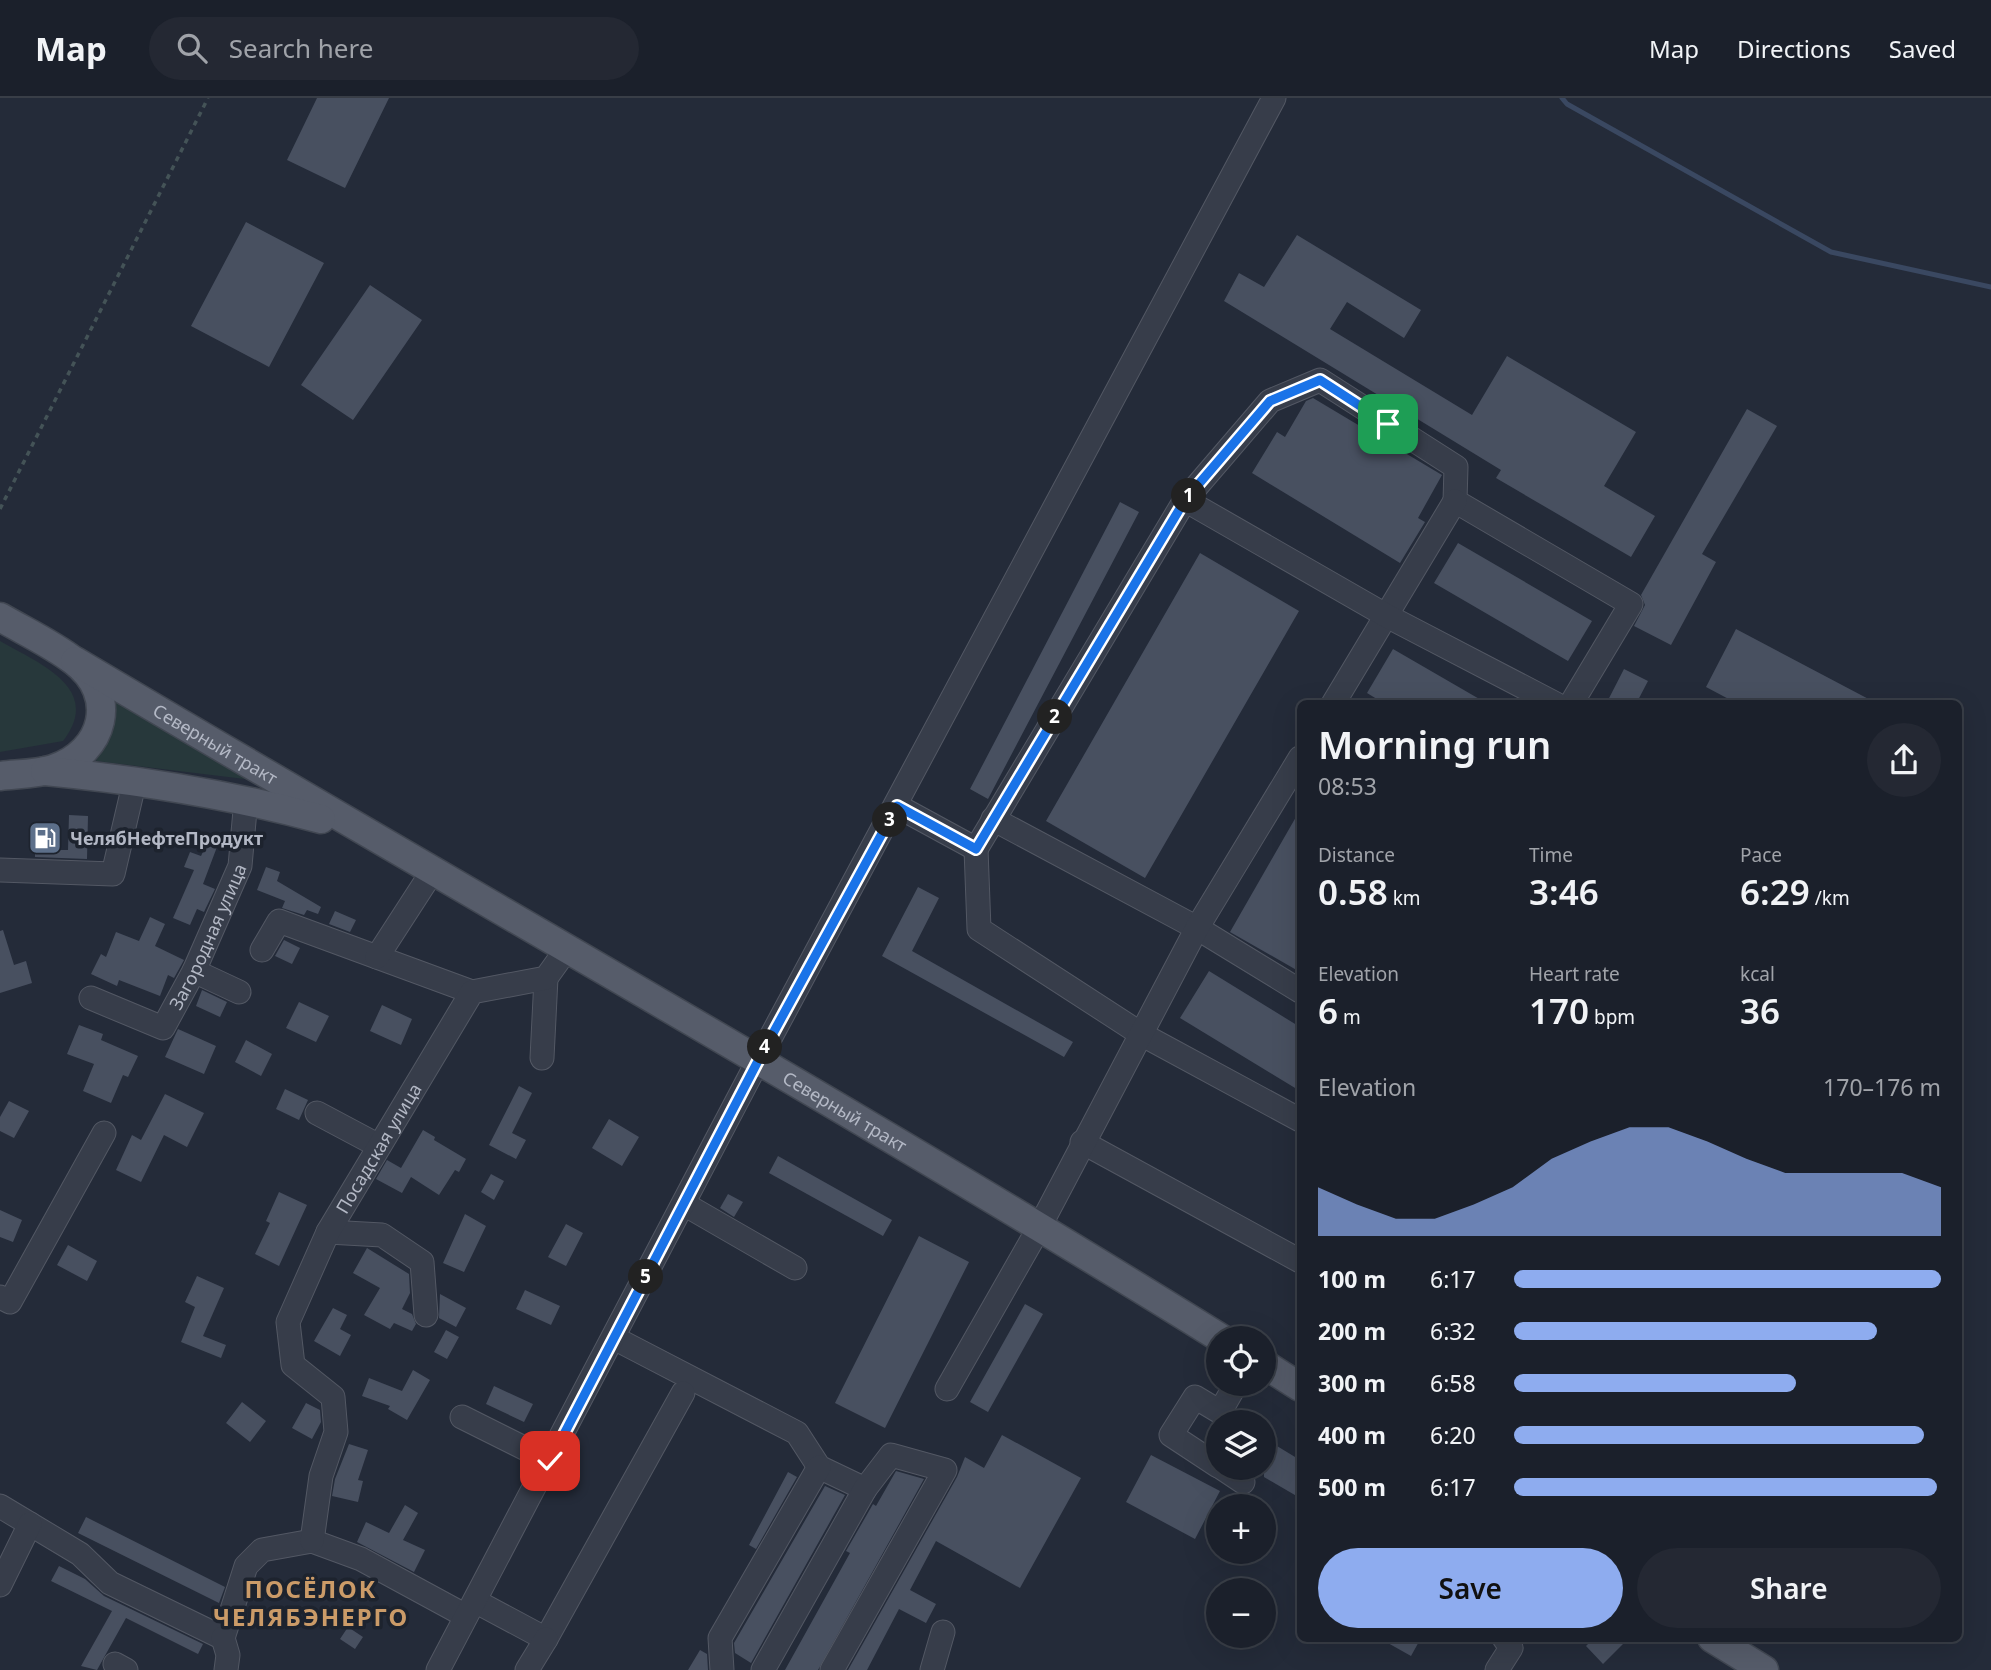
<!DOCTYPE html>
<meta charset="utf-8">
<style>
body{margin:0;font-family:"Noto Sans",sans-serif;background:#242833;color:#f1f3f6;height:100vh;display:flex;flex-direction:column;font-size:26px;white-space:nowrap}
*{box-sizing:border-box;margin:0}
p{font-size:23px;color:#a0a3a9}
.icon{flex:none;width:38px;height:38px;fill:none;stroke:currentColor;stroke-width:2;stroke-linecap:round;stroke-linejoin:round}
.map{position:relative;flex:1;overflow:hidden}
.side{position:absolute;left:1297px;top:602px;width:665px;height:942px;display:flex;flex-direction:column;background:#1b202b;border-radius:10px;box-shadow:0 7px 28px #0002,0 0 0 2px #393e47}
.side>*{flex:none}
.buttons{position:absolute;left:1206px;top:1228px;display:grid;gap:14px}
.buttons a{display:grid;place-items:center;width:70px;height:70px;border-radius:50%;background:#1b202b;box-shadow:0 7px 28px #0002,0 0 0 2px #393e47;font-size:35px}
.pin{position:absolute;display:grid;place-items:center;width:60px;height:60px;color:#fff;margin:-30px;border-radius:14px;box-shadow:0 4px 10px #0006}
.km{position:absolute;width:35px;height:35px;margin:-18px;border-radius:50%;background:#222;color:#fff;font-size:19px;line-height:35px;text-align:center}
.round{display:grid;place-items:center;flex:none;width:74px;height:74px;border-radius:37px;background:#242833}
.summary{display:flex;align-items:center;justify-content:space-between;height:119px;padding:0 21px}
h1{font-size:38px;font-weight:600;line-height:52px}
.figures{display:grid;grid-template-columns:repeat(3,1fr);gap:10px;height:119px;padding:7px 21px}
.figures div{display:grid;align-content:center}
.figures b{font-size:35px;font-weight:600}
.figures small{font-size:19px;font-weight:400}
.figures p{font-size:19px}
.chart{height:196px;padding:14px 21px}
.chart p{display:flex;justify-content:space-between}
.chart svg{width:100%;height:126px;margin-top:7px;fill:#8eacef;opacity:.7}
.action{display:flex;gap:14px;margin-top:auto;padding:14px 21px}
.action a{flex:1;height:80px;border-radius:42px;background:#8eacef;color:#111;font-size:28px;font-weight:600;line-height:80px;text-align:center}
.action a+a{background:#242833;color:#f1f3f6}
ul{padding:0 21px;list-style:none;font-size:23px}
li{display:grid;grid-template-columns:112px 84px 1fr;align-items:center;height:52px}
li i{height:18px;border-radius:9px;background:#8eacef}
header{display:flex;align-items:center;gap:42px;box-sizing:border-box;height:98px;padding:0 35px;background:#1b202b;border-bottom:2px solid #393e47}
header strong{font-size:33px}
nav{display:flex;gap:38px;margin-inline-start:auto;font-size:24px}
.search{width:490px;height:63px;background:#242833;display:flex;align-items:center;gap:18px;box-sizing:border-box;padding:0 24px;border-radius:38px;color:#a0a3a9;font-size:26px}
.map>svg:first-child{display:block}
.green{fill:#27383b}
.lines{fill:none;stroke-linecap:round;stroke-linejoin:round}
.stream{stroke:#3a4861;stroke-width:5}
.building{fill:#485060}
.minor-casing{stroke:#535864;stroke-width:25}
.major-casing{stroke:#414752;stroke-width:31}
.path{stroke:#445357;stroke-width:3.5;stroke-dasharray:5 5;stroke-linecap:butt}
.minor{stroke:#373d4a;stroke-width:23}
.major{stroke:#565c6a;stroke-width:28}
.route-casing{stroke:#fff;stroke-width:14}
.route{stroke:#1a73e8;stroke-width:9}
.labels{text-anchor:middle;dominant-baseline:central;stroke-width:7;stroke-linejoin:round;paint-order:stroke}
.street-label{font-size:18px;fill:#b3b8c5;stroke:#1d232e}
.poi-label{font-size:18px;font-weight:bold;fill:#b3b8c5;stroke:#1d232e;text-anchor:start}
.district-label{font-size:24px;font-weight:bold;letter-spacing:2px;fill:#cb9b68;stroke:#1d232e}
</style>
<header>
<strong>Map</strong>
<div class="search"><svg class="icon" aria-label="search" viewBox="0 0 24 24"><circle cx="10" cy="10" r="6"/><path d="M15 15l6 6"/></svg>Search here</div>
<nav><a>Map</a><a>Directions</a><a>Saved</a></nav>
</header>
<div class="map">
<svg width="1991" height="1572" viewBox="0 0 1991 1572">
<rect width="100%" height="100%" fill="#242b39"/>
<path class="green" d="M0,543c38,22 104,47 63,100l-63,11z
M111,601l142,81 -157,-19 12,-27z"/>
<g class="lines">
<path class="stream" d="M1562,0l5,6 264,148 160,35"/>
</g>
<path class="building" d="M317,0h72l-44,90 -58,-28z
M246,124l78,41 -55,104 -78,-41z
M1297,137l124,75 -17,28 -57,-36 -17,27 142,86 35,-59 129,76 -32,54 51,30 -24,41 -135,-79 5,-8 -277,-169 15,-28 25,14z
M370,187l52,35 -69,100 -52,-35z
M1313,300l129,77 -24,43 7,4 -25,41 -148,-90 25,-41 8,5 21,-36z
M1747,311l30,17 -75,128 14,8 -45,83 -37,-19 11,-21 -4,-10z
M1120,404l19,10 -151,287 -18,-10z
M1458,445l134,78 -24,40 -134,-78z
M1200,455l99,58 -154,267 -99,-57z
M1736,531l142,75h-140l-32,-17z
M1393,551l95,55h-103l-18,-11z
M1624,571l24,12 -12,23h-30z
M1300,712v162l-70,-40z
M69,717l19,1 -1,43 -52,-2v-7h33z
M211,737l9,4 -17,45 12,5 -11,23 -7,-3 -7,16 -17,-7 21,-48 -10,-3 6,-15 11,4z
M266,769l14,5 -3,9 44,26 -3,7 -11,-4 -3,5 -22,-7 3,-7 -28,-11z
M918,789l21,11 -27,53 161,91 -9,15 -182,-101z
M335,813l21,9 -6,12 -21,-8z
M150,819l15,7 -10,22 29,14 -10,18 -6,-3 -8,21 -41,-16 -2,6 -26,-12 10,-20 5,3 10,-25 23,9z
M3,832l11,35 12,-4 6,22 -32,10v-62z
M284,842l16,8 -8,16 -17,-8z
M1209,873l91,56v64l-120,-73z
M202,892l25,12 -7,15 -24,-11z
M299,904l30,14 -13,26 -30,-14z
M382,907l30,14 -11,26 -31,-14z
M79,927l24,9 -2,6 37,16 -10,21 -5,-2 -12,28 -28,-12 11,-27 -27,-10z
M178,931l38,17 -12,28 -39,-17z
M246,942l26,14 -11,22 -26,-14z
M519,988l13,7 -20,40 14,7 -10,19 -27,-14z
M285,991l23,11 -9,20 -23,-11z
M165,996l39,19 -17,34 -23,-12 -23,47 -25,-12 16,-35 9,5z
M9,1003l20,10 -15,27 -14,-7v-14z
M609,1021l30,18 -17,29 -30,-18z
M423,1032l12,7 -1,3 32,19 -7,13 -4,-2 -16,25 -28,-18 -9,16 -26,-14 11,-19 14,8z
M778,1058l114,64 -9,16 -114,-63z
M491,1076l13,7 -10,19 -13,-8z
M279,1094l28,13 -28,61 -24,-12 15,-31 -4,-2z
M728,1096l15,8 -9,15 -14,-9z
M0,1112l22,10 -9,22 -13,-5z
M465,1116l21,12 -22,46 -21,-9z
M566,1126l17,9 -17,33 -18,-9z
M919,1138l50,26 -84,166 -50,-25z
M68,1147l29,16 -10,20 -30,-16z
M367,1150l42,26 1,19 -8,16 10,5 4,10 -4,7 -18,-8 -4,6 -26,-14 16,-27 -27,-15z
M197,1178l27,12 -21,48 23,9 -5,13 -40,-16 14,-35 -10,-5z
M525,1192l35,16 -9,19 -35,-16z
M440,1196l26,14 -10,19 -17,-9z
M1025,1206l18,10 -55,98 -18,-10z
M333,1210l14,7 -7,14 11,6 -11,21 -26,-15z
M446,1232l13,7 -12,22 -13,-7z
M413,1272l17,10 -23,40 -19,-11 2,-3 -28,-10 7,-18 33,13z
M494,1288l39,18 -9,18 -38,-18z
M242,1304l24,19 -16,21 -24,-19z
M306,1305l14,7 1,12 -9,17 -20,-11z
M1002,1337l79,43 -61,110 -84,-47 -26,49 26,14 -10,19 -27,-14 -32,61h-19l109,-193 8,-20 19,11z
M1264,1340l36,22v38l-36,-21z
M349,1346l19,6 -10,30 5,1 -5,21 -26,-6 3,-17z
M1151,1357l69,36 -25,48 -69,-37z
M896,1373l28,8 -106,191h-33l65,-117 -4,-2 27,-47 3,2z
M788,1374l9,5 -41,72 -7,-4z
M825,1388l20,9 -94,168 -16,-10 -1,-10z
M405,1407l13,8 -15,27 22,10 -11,22 -57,-30 9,-20 23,11z
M86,1419l139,70 -6,16 -141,-70z
M59,1468l26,13 19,17 99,48 -5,10 -72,-36 -29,52 -16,-4 31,-55 -61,-30z
M348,1529l15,10 -8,12 -15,-10z
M1379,1540h42l-10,18z
M1594,1540h35l-26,26 -17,-18z
M700,1552l7,4 1,16h-20z"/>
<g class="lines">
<defs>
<g id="minor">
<path d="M1185,402l85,-99 50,-21 136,87 -1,34 176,103 -60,100"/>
<path d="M1333,606l122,-203"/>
<path d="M897,708l79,43 209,-349 202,116 169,88"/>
<path d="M993,721l204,109 103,63"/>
<path d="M976,751l3,80 162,105 159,86"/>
<path d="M0,772l113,4 22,-94"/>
<path d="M262,852l17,-29 193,71"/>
<path d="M377,859l55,-85"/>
<path d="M194,873l45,21"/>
<path id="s1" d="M91,900l72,30 31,-57 46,-105 6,-67"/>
<path d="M542,960l4,-80"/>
<path d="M317,1015l62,33"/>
<path d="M1082,1044l218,119"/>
<path d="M684,1106l111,64"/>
<path d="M328,1134l54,3 40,27 4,53"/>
<path d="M0,1199l10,5 94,-169"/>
<path d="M614,1240l183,95 22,34 46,22"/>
<path d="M947,1291l93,-163 157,-298 103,-170"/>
<path d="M462,1319l88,44"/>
<path d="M1218,1368l-47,-31 24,-38 25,15 16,-28"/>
<path d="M1222,1370l21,14"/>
<path d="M0,1408l80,48 30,29 113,55 23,-72 16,-16 50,-9 49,18 105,57"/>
<path id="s2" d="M312,1443l9,-65 15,-44 -3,-35 -40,-32 -5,-43 40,-90 144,-240 74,-14 20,-28"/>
<path d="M0,1487l30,-61"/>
<path d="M475,1503l71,38 137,-246"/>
<path d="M223,1540l5,17 -2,15"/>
<path d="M115,1566l11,6"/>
<path d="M438,1572l321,-611 515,-961"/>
<path d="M527,1572l19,-31"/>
<path d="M722,1572l-2,-32 99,-171"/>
<path d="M763,1572l102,-181 26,-34 54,15 -113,200"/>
<path d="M932,1572l11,-38"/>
<path d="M1497,1572l14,-22 -7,-10"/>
</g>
<g id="major">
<path d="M0,519c24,14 52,27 74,44 45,34 31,91 -21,108 -16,5 -36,5 -53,7"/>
<path id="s3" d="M75,563c382,227 769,443 1147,678"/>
<path d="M45,673c94,9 184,23 276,48"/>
<path d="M1264,1266l36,23"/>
<path d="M1712,1540l52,32"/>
</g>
</defs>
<use href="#minor" class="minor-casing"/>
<use href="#major" class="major-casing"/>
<path class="path" d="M0,411l208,-411"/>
<use href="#minor" class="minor"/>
<use href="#major" class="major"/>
</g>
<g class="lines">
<defs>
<path id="route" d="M550,1363l209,-402 138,-253 79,43 209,-349 85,-99 50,-21 68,44"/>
</defs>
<use href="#route" class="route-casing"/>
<use href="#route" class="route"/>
</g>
<defs>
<symbol id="fuel-square" viewBox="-11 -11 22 22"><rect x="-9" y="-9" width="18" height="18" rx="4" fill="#5c6f8a" stroke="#1d232e"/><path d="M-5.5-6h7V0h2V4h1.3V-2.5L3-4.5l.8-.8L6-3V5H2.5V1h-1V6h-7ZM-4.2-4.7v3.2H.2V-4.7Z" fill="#fff"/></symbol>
</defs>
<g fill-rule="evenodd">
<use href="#fuel-square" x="26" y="721" width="38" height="38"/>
</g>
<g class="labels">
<g class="street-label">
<text stroke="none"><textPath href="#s3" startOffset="163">Северный тракт</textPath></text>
<text stroke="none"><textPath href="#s1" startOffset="180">Загородная улица</textPath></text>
<text stroke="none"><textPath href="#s3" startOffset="892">Северный тракт</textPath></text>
<text stroke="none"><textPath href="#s2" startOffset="438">Посадская улица</textPath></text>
</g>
<g class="poi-label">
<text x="70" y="740">ЧелябНефтеПродукт</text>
</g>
<g class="district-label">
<text x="311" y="1490">ПОСЁЛОК<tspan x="311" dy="28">ЧЕЛЯБЭНЕРГО</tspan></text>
</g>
</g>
</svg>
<div class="buttons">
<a><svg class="icon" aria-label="locate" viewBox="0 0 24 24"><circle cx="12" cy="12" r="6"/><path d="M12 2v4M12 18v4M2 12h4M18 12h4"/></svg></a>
<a><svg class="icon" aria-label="layers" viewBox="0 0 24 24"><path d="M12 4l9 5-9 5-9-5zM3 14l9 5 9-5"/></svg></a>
<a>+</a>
<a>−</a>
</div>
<div class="pin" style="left:1388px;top:326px;background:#1e9e55"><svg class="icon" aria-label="arrive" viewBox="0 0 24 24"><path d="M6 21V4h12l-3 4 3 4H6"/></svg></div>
<div class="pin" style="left:550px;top:1363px;background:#d93025"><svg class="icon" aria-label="check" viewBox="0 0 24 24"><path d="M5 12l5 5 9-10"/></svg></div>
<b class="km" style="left:1189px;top:398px">1</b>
<b class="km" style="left:1055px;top:619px">2</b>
<b class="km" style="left:890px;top:722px">3</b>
<b class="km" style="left:765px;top:949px">4</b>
<b class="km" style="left:646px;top:1179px">5</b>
<section class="side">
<div class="summary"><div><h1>Morning run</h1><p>08:53</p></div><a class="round"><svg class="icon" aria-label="share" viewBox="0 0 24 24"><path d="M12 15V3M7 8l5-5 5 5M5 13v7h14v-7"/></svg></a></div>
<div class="figures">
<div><p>Distance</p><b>0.58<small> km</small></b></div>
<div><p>Time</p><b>3:46</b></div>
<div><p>Pace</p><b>6:29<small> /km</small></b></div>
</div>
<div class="figures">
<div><p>Elevation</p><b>6<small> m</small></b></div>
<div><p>Heart rate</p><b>170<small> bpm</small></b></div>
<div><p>kcal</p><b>36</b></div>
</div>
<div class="chart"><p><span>Elevation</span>170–176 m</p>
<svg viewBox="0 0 160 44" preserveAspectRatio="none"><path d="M0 44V27L10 33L20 38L30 38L40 33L50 27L60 17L70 11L80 6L90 6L100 11L110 17L120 22L130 22L140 22L150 22L160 27V44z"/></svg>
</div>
<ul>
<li><b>100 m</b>6:17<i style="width:100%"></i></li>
<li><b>200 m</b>6:32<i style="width:85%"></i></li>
<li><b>300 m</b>6:58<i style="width:66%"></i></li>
<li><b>400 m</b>6:20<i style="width:96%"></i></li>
<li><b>500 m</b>6:17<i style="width:99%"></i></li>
</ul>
<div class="action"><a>Save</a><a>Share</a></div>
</section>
</div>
